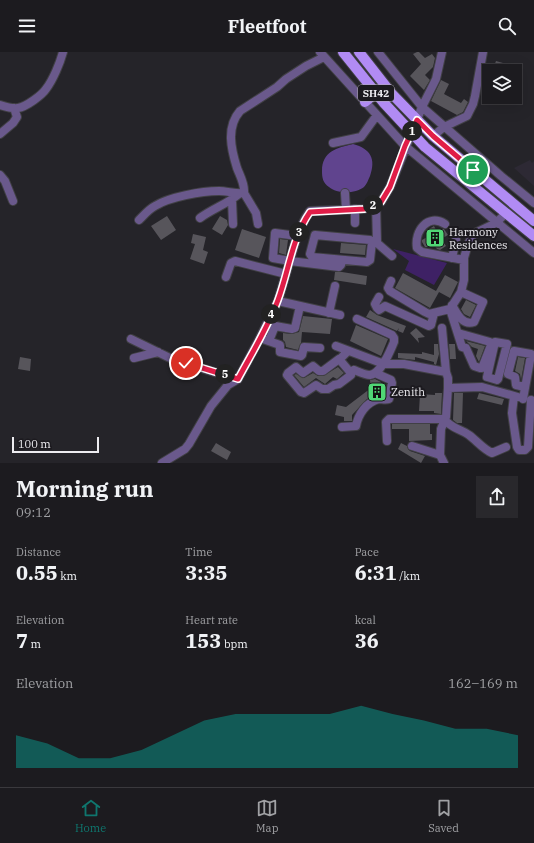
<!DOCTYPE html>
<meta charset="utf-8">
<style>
body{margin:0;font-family:"IBM Plex Serif",serif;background:#29282c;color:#f1f3f6;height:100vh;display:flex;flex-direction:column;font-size:15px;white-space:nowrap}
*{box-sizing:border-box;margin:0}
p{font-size:13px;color:#a0a1a4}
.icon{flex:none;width:22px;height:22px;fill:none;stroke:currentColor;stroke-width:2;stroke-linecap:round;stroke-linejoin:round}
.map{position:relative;height:411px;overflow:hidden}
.drawer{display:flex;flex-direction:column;background:#1c1b1f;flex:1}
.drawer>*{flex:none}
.controls{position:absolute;left:482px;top:12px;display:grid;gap:8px}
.controls a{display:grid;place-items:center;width:40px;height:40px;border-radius:0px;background:#1c1b1f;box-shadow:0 4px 16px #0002,0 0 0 1px #3a393d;font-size:20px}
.scale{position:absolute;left:12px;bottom:10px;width:87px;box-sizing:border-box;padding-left:4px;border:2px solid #edecf0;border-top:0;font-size:11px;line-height:14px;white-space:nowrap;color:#edecf0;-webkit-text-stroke:3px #1c1a1f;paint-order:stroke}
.pin{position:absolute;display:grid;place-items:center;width:34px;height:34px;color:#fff;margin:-17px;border:2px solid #fff;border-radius:50%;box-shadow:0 1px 4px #0007}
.km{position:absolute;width:20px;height:20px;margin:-10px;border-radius:50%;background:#222;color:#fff;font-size:11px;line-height:20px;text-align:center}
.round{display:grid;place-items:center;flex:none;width:42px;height:42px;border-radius:0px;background:#29282c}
.headline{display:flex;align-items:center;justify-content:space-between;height:68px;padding:0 16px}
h1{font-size:22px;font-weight:800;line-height:30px}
.stats{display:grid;grid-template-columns:repeat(3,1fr);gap:6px;height:68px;padding:4px 16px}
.stats div{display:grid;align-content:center}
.stats b{font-size:20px;font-weight:800}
.stats small{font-size:11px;font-weight:400}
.stats p{font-size:11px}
.chart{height:112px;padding:8px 16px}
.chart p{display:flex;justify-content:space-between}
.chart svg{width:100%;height:72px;margin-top:4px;fill:#0f766e;opacity:.7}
header{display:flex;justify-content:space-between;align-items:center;height:52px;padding:0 16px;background:#1c1b1f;font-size:18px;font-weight:800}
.tabs{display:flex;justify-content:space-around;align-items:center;height:56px;border-top:1px solid #3a393d;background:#1c1b1f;font-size:11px;color:#a0a1a4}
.tabs a{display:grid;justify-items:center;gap:2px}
.tabs .active{color:#0f766e}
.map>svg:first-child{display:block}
.built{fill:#2d2934}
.green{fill:#3e2165}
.forest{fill:#60448e}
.building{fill:#57555b}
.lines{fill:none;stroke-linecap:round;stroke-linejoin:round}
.minor-casing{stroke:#414045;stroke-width:10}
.major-casing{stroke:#414045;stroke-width:12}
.minor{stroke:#6a598c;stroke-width:8}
.major{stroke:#b18bf4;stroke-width:10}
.route-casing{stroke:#fff;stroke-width:8}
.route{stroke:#e11d48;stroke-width:5}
.labels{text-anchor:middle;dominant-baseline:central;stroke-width:4;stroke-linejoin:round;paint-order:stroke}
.shield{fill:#1c1a1f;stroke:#aeadb1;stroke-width:1}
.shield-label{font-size:10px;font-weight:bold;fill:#edecf0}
.poi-label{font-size:11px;fill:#edecf0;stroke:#1c1a1f;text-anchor:start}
</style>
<header><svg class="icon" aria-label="menu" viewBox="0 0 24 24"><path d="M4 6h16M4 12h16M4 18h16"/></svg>Fleetfoot<svg class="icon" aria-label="search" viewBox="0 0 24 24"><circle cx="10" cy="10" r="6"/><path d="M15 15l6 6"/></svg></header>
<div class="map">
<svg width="534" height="411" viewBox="0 0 534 411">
<rect width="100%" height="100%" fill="#252429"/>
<path class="built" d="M530,108l2,3 2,-2v25l-20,-18z"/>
<path class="green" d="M393,197l54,14 -13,22 -29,-15 4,-9z"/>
<path class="forest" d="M353,92c18,5 23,15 17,32 -2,4 -3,8 -6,11 -9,7 -27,7 -35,0 -6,-4 -7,-9 -7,-16 0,-20 15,-23 31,-27z"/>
<path class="building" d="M417,0h2l6,6 7,-4 3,4 -2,9 -8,8 5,5 -6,10 -14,-14 11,-12 -8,-10z
M496,9l17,5 -1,5h-12l-7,-2z
M441,28l8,4 -5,10 17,9 3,-4 4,3 -5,10 -6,3 -26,-14z
M167,164l9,14 -15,10 -10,-14z
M220,164l7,4 1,5 -6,10 -10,-6z
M434,174l3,6 5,-3h2l4,6 -7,4 5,7 -6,4 -3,-1 -4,-5 -6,3h-2l-3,-5v-2l7,-4 -3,-5z
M242,177l24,8 -7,21 -24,-8z
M193,182l13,3 -3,13 5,2 -4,12 -14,-5 5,-15 -4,-1z
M280,187l8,1 -2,15 -7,-2z
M341,191l25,2 -1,10 -25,-2z
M335,220h7l25,4 -1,9 -32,-5z
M403,221l33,18 9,-16 13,7 -8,16 -11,-6 -9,16 -35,-20z
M466,248l10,5 -6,12 -6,-3 -3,-5z
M370,258l7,5 29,11 -3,7 -5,-2 1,-3 -2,3 -31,-14z
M303,264l29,3 -2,15 -28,-2 -1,11 -3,7 -12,-3 -1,-5 -2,-2v-7l8,1 8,-2z
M356,273l32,14 -7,17 -31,-15z
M416,276l9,9 -7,1 1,5 -9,-10z
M466,289l19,5 -6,16 -3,-6 2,-7 -6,-2z
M434,292h4l1,10 -3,11 -2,-1v-2l-19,-5v3l-17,-2v-5l24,1v-2l12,3z
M449,292h6l1,15h-6z
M20,305l11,2 -1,12 -12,-2z
M518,305l7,1 -4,22 -1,-6 -5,-3z
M338,315l6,6 -7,6 -4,-2 -8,7 -9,-6 -12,9 -10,-12 2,-1 8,4 9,-5 5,3h5z
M375,327l6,3v4l5,1 -2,7h-7l-10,5 -15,16v6h-8v-4l-9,-2 2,-10 9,2 25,-19 -1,-8z
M435,341h7l-1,21 -7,-1v-2h-15l1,-17 15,1z
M454,341h9l-1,30h-5l-4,-3z
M479,341l25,6 -2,6 -25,-6z
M392,372h38v10h2v6l-23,1v-12h-17z
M216,391l15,9 -4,8 -16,-9z
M401,391l6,3 1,3 2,2 15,5 -4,7 -23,-14z"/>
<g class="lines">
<defs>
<path id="minor" d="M320,0l85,94 129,107
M378,0l44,55 79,69 33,27
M0,53c6,2 12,4 18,3 8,-1 24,-13 28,-19 7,-9 14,-26 17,-37
M0,82l13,-11 4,-6 -3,-9
M433,84l11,-9 23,-11 6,-12 2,-8 8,-44
M333,91l28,-6 16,-22
M0,123l5,6 8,20
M244,141l12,20 2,11
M345,141l1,17
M232,148l1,24
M376,152l1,39 15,13
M200,166c12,-9 27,-14 39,-24
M139,168c5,-5 10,-11 16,-14 14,-9 47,-15 64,-15 8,0 17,3 25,2 1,-9 -4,-17 -7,-25 -6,-19 -11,-41 3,-57l37,-24 9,-8 20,-13 18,-9
M355,171v-14
M445,172c-17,-11 -31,7 -28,24l5,4 42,8
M315,183l55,5 2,2 -2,18 -3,2 -55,-5 -2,-3z
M297,184l-22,-3 -2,25 17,3 49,6 2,-2 1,-5
M452,206l4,-18
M226,225l5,-14 4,-2 51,13
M391,229l-3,7 2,3 35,21 4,2 21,-5 11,-17 3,-12v-22l4,-14 7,-11 21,-10 10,-10
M379,245l-4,7 2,4 2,2 6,-4 44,20 2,-1 3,-12
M278,249l62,14
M452,253c5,9 11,21 22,17l9,-20 -22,-10
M450,257l12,38 4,1 8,18 6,2h2l9,-23 -1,-3 -32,-9
M329,261l6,-27
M442,276l4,44 2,6v10l-2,29 -5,12 -1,26 4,8
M260,286l20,7v7l21,4 1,-1 2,-8 16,1
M131,287l43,21 64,19
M269,289l6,-15 17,3 3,-1 5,-22
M495,290l12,2 -9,35 -1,1 -10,-3z
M336,294l48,18h20l42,8
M134,306l24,-6
M339,307l11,13 1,3 -12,9 -5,1 -6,4h-6l-6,-4 -12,8 -3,-1 -14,-17 1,-2 8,-6 7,6 10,-7 6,5h4l16,-12 2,-1 7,-7
M354,318c5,2 11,5 16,5 12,-2 20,-24 24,-33v-4l-2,-3 -35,-16
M448,336l34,-1 36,10
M514,344l-2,17 5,34 2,3h6l3,-3 3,-47
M523,347l8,-44v-1l-17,-3 -6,23 7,3 1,8 9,2
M342,375l14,-1c2,-11 10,-24 23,-27 3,0 7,1 10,0l3,-16 -1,-3 -16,-7
M387,389l-1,-19 3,-3h55c8,10 15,9 25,16 8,6 14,14 23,18l14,-6
M412,394l28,9
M162,411l23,-14 4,-5 22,-38 17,-21 10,-6 22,-41 18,-37 19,-65 8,-17 5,-8 54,-2 17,-7 9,-15 32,-80 14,-28 6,-27"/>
<path id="major" d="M343,0l41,51 41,44 109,89
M359,0l33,42 41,42 101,85
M365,50l11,-9"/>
</defs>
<use href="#minor" class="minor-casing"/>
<use href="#major" class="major-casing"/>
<use href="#minor" class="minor"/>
<use href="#major" class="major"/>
</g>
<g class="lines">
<defs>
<path id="route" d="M186,311l52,16c14,-26 30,-52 40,-79 11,-30 14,-62 32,-88l54,-3 17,-7 9,-15 15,-41 12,-26 16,16 40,34"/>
</defs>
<use href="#route" class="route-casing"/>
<use href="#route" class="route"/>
</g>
<defs>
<symbol id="building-square" viewBox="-11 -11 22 22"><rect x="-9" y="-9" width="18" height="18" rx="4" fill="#50d675" stroke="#1c1a1f"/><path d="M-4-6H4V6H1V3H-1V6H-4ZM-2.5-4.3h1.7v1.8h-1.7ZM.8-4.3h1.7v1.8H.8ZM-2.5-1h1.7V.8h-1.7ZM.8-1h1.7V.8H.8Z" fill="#111"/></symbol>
</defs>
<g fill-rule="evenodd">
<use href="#building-square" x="424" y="175" width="22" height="22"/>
<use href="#building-square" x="366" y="329" width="22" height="22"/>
</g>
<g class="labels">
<rect class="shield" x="358" y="33" width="36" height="16" rx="3"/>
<g class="shield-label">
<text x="376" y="41">SH42</text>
</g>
<g class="poi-label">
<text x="449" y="180">Harmony<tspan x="449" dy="13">Residences</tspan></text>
<text x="391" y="340">Zenith</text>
</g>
</g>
</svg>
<div class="controls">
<a><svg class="icon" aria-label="layers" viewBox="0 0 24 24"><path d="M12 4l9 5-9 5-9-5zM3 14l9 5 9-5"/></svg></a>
</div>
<div class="scale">100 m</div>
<div class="pin" style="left:473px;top:118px;background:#1e9e55"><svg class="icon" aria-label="arrive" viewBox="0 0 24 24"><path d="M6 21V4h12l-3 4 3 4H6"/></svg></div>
<div class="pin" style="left:186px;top:311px;background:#d93025"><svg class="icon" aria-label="check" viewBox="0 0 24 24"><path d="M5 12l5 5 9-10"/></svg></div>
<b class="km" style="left:412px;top:79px">1</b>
<b class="km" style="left:373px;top:153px">2</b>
<b class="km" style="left:299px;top:180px">3</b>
<b class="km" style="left:271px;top:262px">4</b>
<b class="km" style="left:225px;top:322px">5</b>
</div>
<section class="drawer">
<div class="headline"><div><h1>Morning run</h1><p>09:12</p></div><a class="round"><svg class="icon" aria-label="share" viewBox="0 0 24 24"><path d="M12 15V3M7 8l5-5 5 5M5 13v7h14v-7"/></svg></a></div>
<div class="stats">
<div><p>Distance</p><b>0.55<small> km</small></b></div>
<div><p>Time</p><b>3:35</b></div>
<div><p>Pace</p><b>6:31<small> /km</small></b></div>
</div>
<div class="stats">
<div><p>Elevation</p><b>7<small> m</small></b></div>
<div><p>Heart rate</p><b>153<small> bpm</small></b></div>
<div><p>kcal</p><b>36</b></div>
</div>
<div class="chart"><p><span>Elevation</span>162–169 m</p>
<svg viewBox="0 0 160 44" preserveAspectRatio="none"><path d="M0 44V24L10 29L20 38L30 38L40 33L50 24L60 15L70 11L80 11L90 11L100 11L110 6L120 11L130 15L140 20L150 20L160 24V44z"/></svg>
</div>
</section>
<nav class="tabs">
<a class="active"><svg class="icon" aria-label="home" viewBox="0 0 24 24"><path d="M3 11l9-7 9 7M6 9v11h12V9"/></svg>Home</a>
<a><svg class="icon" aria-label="map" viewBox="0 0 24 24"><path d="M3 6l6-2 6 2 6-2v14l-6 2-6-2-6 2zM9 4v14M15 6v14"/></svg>Map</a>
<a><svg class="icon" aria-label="saved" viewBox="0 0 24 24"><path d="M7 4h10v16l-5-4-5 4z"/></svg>Saved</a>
</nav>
